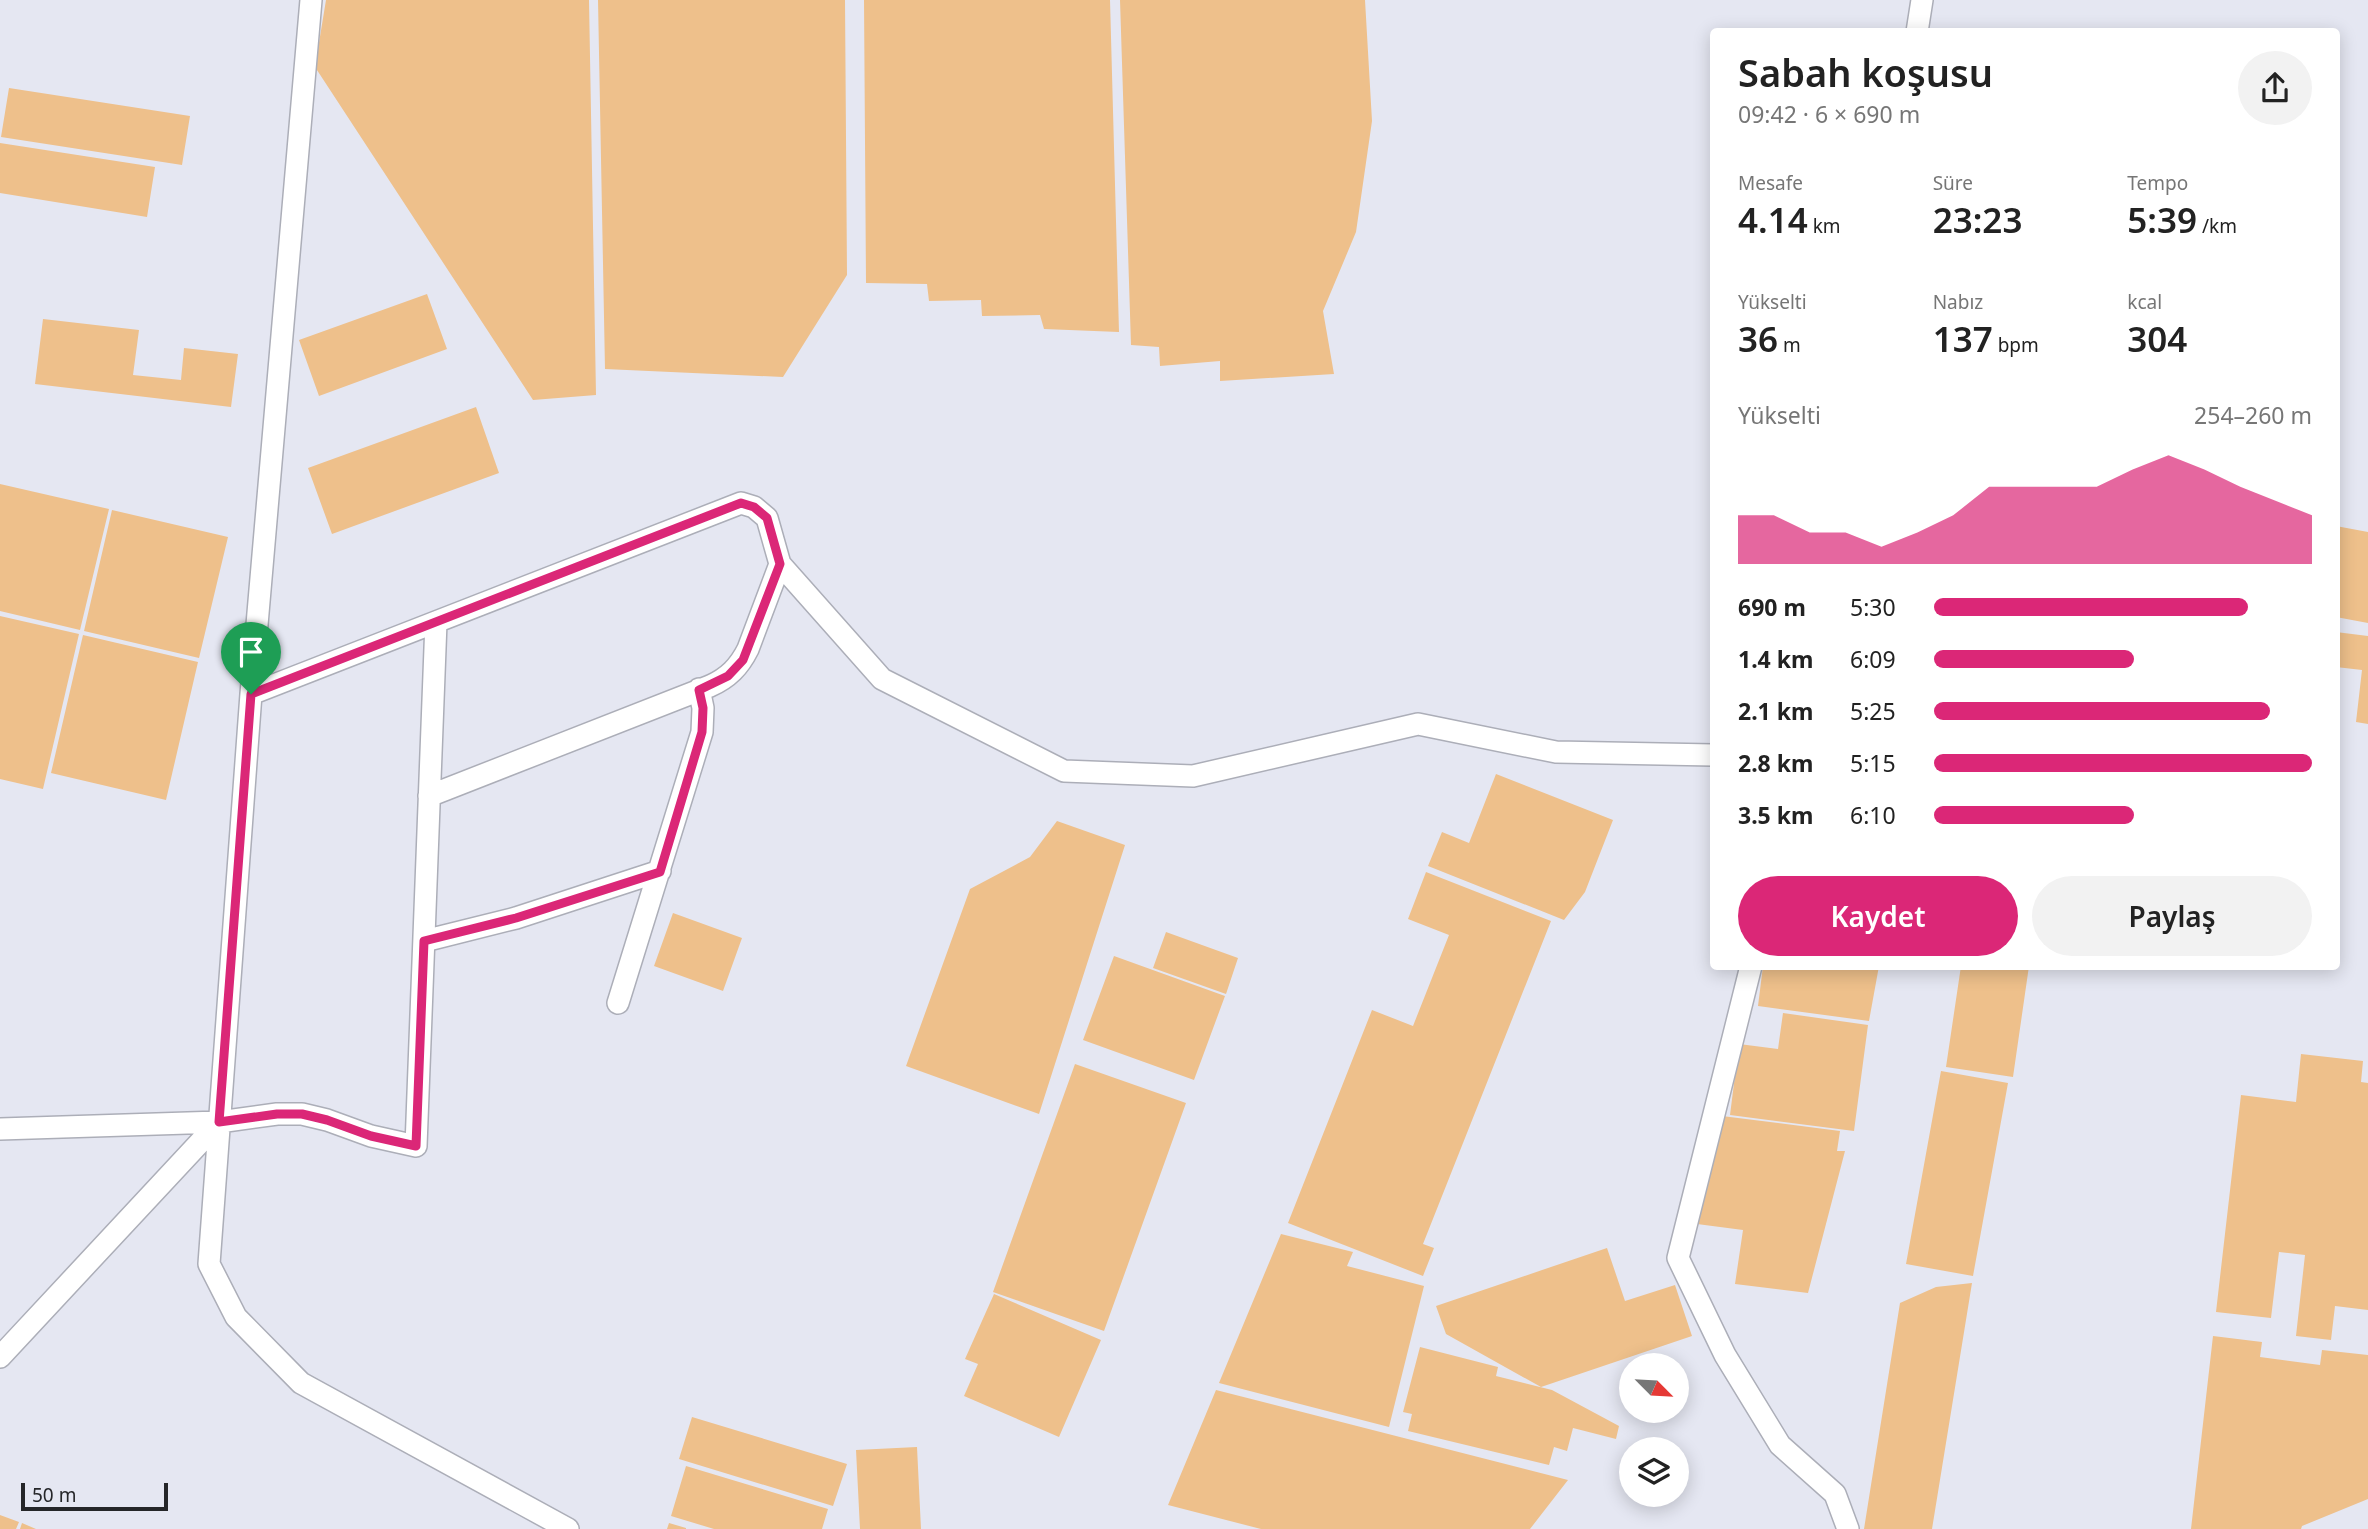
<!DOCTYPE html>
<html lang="tr">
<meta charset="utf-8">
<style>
body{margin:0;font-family:"Noto Sans",sans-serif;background:#f2f2f2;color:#222;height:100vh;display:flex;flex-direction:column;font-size:26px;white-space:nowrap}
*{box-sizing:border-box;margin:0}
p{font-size:23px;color:#767676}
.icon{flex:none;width:38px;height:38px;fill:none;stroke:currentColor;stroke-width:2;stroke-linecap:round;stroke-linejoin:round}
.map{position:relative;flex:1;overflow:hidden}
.side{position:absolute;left:1710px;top:28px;width:630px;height:942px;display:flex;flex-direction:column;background:#fff;border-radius:7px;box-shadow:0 4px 18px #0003}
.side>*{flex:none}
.needle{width:46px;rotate:114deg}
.buttons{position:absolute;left:1619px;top:1353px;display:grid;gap:14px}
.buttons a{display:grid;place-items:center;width:70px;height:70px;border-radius:50%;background:#fff;box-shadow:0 4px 18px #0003;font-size:35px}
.scale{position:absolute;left:21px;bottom:18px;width:147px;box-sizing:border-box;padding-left:7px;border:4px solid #252629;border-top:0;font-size:19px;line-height:24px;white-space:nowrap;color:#252629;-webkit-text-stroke:5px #e5e7f2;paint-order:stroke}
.pin{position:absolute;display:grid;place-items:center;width:60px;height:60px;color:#fff;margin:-72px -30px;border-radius:50% 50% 50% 0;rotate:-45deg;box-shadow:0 0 7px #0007}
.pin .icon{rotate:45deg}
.round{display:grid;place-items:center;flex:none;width:74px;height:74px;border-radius:37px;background:#f2f2f2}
.summary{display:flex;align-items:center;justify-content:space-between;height:119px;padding:0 28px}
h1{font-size:38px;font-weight:600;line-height:52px}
.stats{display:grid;grid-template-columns:repeat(3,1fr);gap:10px;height:119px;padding:7px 28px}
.stats div{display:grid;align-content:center}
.stats b{font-size:35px;font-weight:600}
.stats small{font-size:19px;font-weight:400}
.stats p{font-size:19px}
.chart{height:196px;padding:14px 28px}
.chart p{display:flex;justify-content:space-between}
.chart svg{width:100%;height:126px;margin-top:7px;fill:#db2777;opacity:.7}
.button{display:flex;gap:14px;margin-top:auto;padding:14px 28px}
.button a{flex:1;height:80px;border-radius:42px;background:#db2777;color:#fff;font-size:28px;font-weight:600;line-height:80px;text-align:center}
.button a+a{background:#f2f2f2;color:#222}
ul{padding:0 28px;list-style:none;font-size:23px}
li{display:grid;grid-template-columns:112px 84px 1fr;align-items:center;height:52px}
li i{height:18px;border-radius:9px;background:#db2777}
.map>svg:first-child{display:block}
.building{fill:#eec08b}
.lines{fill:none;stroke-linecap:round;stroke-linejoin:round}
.minor-casing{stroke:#acaeb8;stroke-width:24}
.minor{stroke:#fff;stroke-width:21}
.route-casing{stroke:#fff;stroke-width:14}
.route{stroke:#db2777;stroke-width:9}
</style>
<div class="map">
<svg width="2368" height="1529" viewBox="0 0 2368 1529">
<rect width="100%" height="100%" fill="#e5e7f2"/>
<path class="building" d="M326,0h263l7,395 -63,5 -218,-333z
M598,0h247l2,275 -64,102 -178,-8z
M864,0h246l9,332 -75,-3 -4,-14 -58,1 -1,-16 -52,1 -2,-17 -61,-1z
M1120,0h245l7,121 -16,111 -33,79 11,63 -114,7v-20l-60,5 -1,-19 -28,-2z
M9,88l181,28 -8,49 -181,-28z
M0,143l155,24 -8,50 -147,-24z
M427,294l20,55 -128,47 -20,-56z
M43,319l96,11 -6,45 48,5 3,-32 54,6 -7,53 -196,-23z
M476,407l23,66 -167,61 -24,-66z
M0,484l109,25 -29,121 -80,-19z
M112,510l116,27 -29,121 -115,-27z
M2336,526l32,6v91l-32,-6z
M0,616l79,18 -36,155 -43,-10z
M2336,632l32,4v88l-12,-2 6,-52 -26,-3z
M83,635l115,27 -32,138 -115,-27z
M1496,774l117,46 -28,72 -21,28 -136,-54 14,-34 27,11z
M1057,821l68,24 -86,269 -133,-48 64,-177 60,-32z
M1426,872l125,49 -128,323 11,4 -11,28 -135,-53 84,-213 41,16 36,-91 -41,-16z
M673,913l69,25 -19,53 -69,-25z
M1166,932l72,26 -12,36 -73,-26z
M1114,956l111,40 -31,84 -111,-40z
M1763,966h116l-10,55 -111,-15z
M1961,966h68l-16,111 -67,-10z
M1783,1013l85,12 -14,106 -124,-16 9,-71 39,5z
M2301,1054l62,7 -2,21 7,1v227l-33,-4 -4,34 -35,-4 9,-81 -26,-3 -8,66 -55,-6 25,-217 55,7z
M1075,1064l111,39 -82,228 -111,-39z
M1941,1071l67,12 -35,193 -67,-12z
M1722,1116l118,15 -3,20h8l-37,142 -73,-9 8,-54 -46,-6z
M1281,1234l72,18 -6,14 77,20 -35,141 -170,-44z
M1607,1248l18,53 50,-16 17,51 -151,51 -95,-53 -10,-28z
M1972,1283l-40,246h-68l36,-226 36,-16z
M994,1294l107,46 -42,97 -95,-41 14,-32 -13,-5z
M2213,1336l49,6 -2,15 60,8 2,-15 46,5v144l-66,27 -1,3h-110z
M1420,1347l78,20 -2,9 56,14 67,36 -3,13 -43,-11 -6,23 -13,-4 -5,18 -141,-34 4,-17 -9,-2z
M1216,1390l352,90 -38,49h-269l-93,-24z
M692,1417l155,47 -14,42 -154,-47z
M917,1447l4,82h-61l-4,-79z
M686,1466l142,43 -6,20h-108l-43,-13z
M0,1515l19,7 -3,7h-16z
M22,1523l14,6h-16z
M669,1523l17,5v1h-19z"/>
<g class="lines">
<defs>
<path id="minor" d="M311,0l-60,694 -42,570 27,53 65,66 267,146
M1917,32l5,-32
M251,694l490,-191 13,4 13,11 13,46 102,115 182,92 129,5 225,-52 138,28 157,3
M429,796l281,-110c18,-8 29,-19 38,-37l32,-85
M424,941l92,-23 144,-47
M1751,966l-73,292 47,97 55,90 55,49 13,35
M618,1003l84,-271 1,-24 -4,-19
M0,1129l219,-7 58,-8h25l25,6 44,16 45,10 20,-524
M0,1357l219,-235"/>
</defs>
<use href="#minor" class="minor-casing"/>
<use href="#minor" class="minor"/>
</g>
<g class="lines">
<defs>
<path id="route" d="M741,503l13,4 13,11 13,46 -37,96 -15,16 -29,14 4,18 -1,24 -42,140 -144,46 -92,23 -8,205 -45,-10 -44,-16 -25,-6h-25l-58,8 32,-428z"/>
</defs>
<use href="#route" class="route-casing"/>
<use href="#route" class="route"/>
</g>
</svg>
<div class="buttons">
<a><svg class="needle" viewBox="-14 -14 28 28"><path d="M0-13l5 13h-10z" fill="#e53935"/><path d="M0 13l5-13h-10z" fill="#767676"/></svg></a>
<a><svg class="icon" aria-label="layers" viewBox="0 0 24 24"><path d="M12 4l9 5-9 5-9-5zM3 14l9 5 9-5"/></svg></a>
</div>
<div class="scale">50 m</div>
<div class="pin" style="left:251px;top:694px;background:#1e9e55"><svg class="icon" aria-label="arrive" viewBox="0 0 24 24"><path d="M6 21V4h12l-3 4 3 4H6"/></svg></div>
<section class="side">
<div class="summary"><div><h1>Sabah koşusu</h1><p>09:42 · 6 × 690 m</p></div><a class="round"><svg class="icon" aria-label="share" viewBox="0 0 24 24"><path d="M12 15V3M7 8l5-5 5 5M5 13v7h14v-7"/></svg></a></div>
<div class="stats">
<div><p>Mesafe</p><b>4.14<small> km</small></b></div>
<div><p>Süre</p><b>23:23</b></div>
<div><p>Tempo</p><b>5:39<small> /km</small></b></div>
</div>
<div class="stats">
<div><p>Yükselti</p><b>36<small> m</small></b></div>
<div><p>Nabız</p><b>137<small> bpm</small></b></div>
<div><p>kcal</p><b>304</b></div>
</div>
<div class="chart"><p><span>Yükselti</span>254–260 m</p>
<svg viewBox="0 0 160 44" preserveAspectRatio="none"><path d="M0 44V27L10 27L20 33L30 33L40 38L50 33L60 27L70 17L80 17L90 17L100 17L110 11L120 6L130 11L140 17L150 22L160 27V44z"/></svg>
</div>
<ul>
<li><b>690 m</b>5:30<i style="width:83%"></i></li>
<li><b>1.4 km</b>6:09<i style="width:53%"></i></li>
<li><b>2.1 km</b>5:25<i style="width:89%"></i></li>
<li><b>2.8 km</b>5:15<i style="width:100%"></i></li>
<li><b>3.5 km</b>6:10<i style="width:53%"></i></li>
</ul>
<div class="button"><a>Kaydet</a><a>Paylaş</a></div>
</section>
</div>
